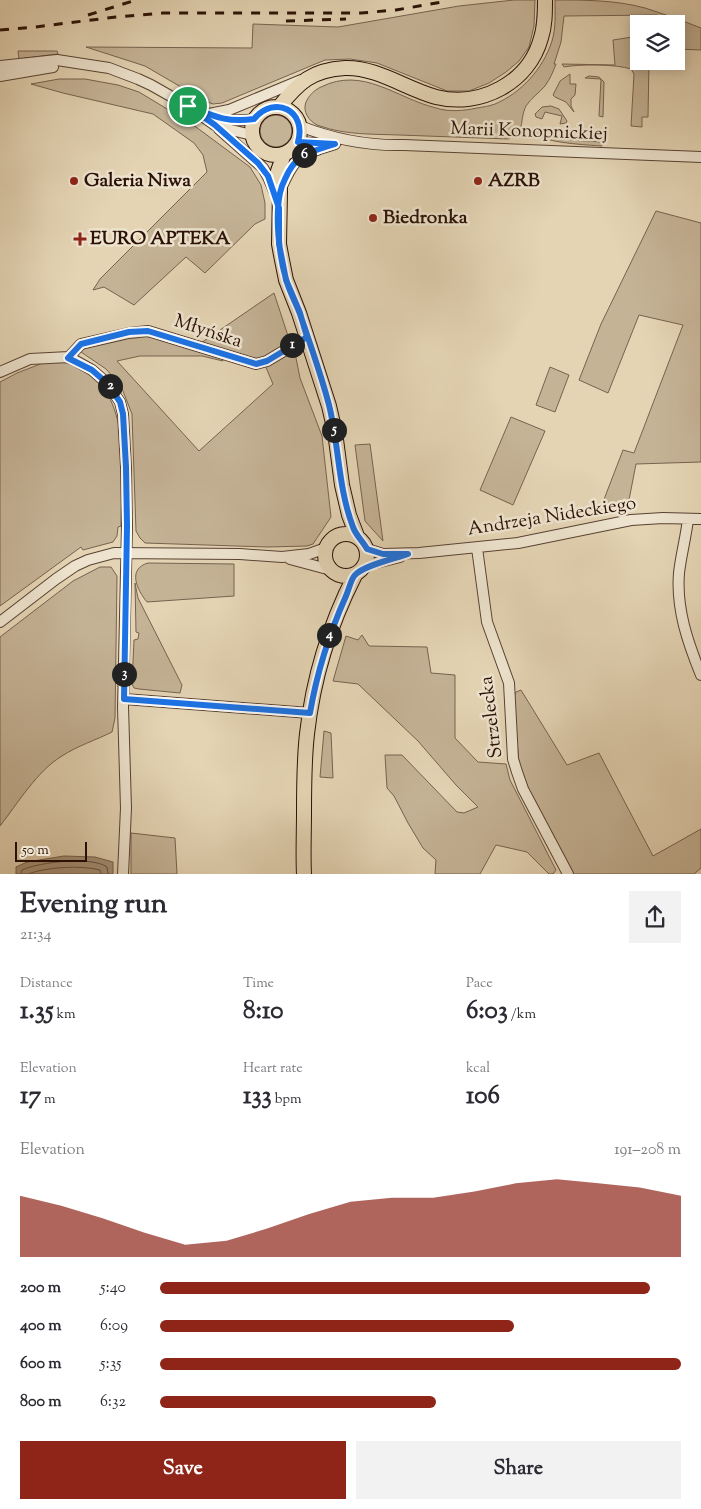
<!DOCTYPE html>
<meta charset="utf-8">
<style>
body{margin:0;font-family:"Sorts Mill Goudy",serif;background:#f2f2f3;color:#2b2b33;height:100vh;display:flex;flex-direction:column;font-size:19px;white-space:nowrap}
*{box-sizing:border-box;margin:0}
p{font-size:16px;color:#7c7c81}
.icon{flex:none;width:28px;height:28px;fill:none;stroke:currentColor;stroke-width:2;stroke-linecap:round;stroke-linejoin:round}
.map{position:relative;height:874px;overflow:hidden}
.sheet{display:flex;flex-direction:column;background:#fff;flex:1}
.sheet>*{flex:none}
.controls{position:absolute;left:630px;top:15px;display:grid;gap:10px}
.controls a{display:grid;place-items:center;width:55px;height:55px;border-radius:0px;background:#fff;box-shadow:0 2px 12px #0003;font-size:25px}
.scale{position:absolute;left:15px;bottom:12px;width:72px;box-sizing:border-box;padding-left:5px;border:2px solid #2b1106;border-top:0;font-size:14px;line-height:18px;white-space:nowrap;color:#2b1106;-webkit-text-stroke:4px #ede3ce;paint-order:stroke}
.pin{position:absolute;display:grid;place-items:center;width:42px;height:42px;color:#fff;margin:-21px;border:2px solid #fff;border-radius:50%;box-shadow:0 1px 5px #0007}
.km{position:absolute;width:25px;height:25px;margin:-12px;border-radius:50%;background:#222;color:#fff;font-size:14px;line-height:25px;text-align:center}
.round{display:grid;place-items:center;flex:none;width:52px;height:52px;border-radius:0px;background:#f2f2f3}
.overview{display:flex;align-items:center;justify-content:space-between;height:85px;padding:0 20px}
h1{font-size:28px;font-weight:800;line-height:38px}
.figures{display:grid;grid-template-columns:repeat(3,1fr);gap:8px;height:85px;padding:5px 20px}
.figures div{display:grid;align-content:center}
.figures b{font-size:25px;font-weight:800}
.figures small{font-size:14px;font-weight:400}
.figures p{font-size:14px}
.chart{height:140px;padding:10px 20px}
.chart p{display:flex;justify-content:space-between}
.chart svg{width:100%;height:90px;margin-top:5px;fill:#8f2418;opacity:.7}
.action{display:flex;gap:10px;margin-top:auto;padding:10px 20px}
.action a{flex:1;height:58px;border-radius:0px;background:#8f2418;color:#fff;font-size:20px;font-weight:800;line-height:58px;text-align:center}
.action a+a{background:#f2f2f3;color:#2b2b33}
ul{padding:0 20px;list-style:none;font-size:16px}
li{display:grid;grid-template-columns:80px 60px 1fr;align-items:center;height:38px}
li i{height:12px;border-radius:6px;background:#8f2418}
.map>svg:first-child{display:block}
.green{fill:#c5b396;stroke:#78624e}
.water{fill:#a59279;stroke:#745e4b}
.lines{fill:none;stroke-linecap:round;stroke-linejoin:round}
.shore{stroke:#685240;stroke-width:1}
.minor-casing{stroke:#594232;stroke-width:12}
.major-casing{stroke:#2b1106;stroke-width:16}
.minor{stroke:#ede3ce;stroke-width:10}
.major{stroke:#e4d4b4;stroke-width:14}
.rail{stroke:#2b1106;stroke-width:3;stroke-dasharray:9 9;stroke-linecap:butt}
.route-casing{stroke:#fff;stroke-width:10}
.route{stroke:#1a73e8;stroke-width:6}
.poi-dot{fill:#8f2418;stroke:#ede3ce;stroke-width:2}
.labels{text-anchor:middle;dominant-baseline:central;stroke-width:5;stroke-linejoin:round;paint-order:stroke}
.street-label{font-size:19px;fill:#2b1106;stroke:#ede3ce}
.poi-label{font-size:19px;font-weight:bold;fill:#2b1106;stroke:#ede3ce;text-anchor:start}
</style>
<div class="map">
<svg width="701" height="874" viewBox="0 0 701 874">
<rect width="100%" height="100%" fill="#e4d4b4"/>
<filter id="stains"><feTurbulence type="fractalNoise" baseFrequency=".004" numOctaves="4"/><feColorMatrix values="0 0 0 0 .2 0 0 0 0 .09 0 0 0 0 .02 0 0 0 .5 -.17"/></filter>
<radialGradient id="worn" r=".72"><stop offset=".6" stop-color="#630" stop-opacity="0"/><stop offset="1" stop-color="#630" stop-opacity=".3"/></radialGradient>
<path class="green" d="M514,0h21l-1,26 -5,21 -10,14 -13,11 -17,11 -20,8h-22l-70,-28 -27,-4 -25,1 -103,43 -9,1 -8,-3 -60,-35 -59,-19 166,1 1,-24 85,3 121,-21z
M555,0c30,0 61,0 90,8 19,6 38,13 56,20v22l-25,-1v-25h-19v-9l-93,1 -3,26 -7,22h2c-3,8 -6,15 -11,22 -6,7 -14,12 -19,20 -7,14 0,27 -18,33 -36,-1 -73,-3 -109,-4 -26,-1 -54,0 -79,-9 -8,-2 -16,-11 -15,-20 1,-8 9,-16 16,-19 42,-21 75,11 115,21 13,4 27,3 41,0 6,-1 13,-2 18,-4 26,-11 48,-35 57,-63 4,-13 3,-27 3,-41z
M639,36v25h10l-1,56h-6v10l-11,-1 3,-52 -3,-5c-15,-5 -52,-5 -67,-2l-2,-3 53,1 -2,-25z
M18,51h39l1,3 -39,5z
M570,74v10h6l-1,11 -4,4v7l3,6 -8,-10 -11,-5 -2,-2 7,-14z
M589,76l10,1 5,5 -1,35 -4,-1 2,-37 -16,-1z
M59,79h26l33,6 21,7 53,32 58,43 11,18 4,18v16l-10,5 -50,49 -19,-16 -52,48 -30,-18 -11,3 7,-11 107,-107 -4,-17 -9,-12 -41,-29 -90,-21 -32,-9z
M551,106l8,3 8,12 -1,2 -6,1 2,-8 -17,-4 -3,7 -6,-2 -1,-3 7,-7z
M260 131a16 16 0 1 1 32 0a16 16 0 1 1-32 0Z
M539,128h3l-1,7 13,3 2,-6h3v7l43,3v4c-14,-1 -57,-3 -66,-12v-3z
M656,211l45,12v239l-65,2 -8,41 -10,8 -20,2 25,-65 11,3 49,-128 -44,-10 -31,78 -29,-13 22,-56z
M274,293l16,49 -25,15 -14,3 -50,-17z
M143,336l13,2 66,20 1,3 -21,-5h-62l-23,5 82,90 74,-67 -8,-19 29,-17 6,30 22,58 9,81 -18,27 -6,2 -40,1 -122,-4 -5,-5 -4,-7 -4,-117 -11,-28 -15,-17 -25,-17c9,-12 46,-14 62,-16z
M43,363c7,0 16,-2 23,0 70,20 55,108 55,163l-3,1 -1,9 -4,6 -30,8 -2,-3 -81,59v-224l17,-9z
M550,367l19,8 -14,37 -19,-7z
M511,417l34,14 -32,74 -33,-15z
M370,444l13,97 -18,-20 -10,-76z
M148,563l86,1v32l-87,6c-10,-12 -20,-33 1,-39z
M100,567h11l6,9 -2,142 -3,14c-16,8 -35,14 -50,24 -25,15 -44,47 -62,70v-189l73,-56z
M135,583l3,15 44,87 -2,8 -41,-4 -5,-1 -2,-4 2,-44 4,-1 1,-6 -3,-1z
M362,635l7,11 58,1 4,26 24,2v63l23,24 28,2 4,16 46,90 -3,4h-4l-22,-22 -31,-7 -16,29h-45l1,-14 -13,-12 -15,-25 -14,-27 -7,-8 -2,-33h17l55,57 7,1 14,-6 -22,-22 -38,-44 -60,-57 -25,-3 13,-45 12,4z
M521,690l46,75 32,-12 54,103 48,-27v39l-7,6h-122l-4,-6 -39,-78 -10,-27 -6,-64 3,-7z
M324,731l7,2 2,45 -13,-1z
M131,833l44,5 2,36h-46z"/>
<path class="water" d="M64,856l31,1 18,5v12h-97v-7l11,-5z"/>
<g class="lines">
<path class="shore" d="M21,874l1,-4c17,-8 70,-14 85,-3l1,7
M28,874c18,-7 53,-9 72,-4l1,4"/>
<defs>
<path id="minor" d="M0,66l57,-6 52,8 29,11 13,6 37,21 27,19 12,4 25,6
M0,76l53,-9
M209,114l20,-4 72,-30
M210,114c17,6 27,8 45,5
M300,126c33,13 68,20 104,19l297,12
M219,129l44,39 5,9 6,14
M298,142l31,2
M280,191c16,-37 19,-35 55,-47
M69,357l12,-13 48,-11 19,-2 108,33 11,-3 40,-24
M0,372l30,-13 39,-2 23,13 16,14 12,18 3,12 3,53 1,59 -4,181 3,101 -3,66
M688,519c-2,18 -7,36 -9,54 -3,36 9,70 22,102
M477,548l10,74 22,61 4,76 4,13 6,17 45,85
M367,549l16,5 36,-1 99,-10 113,-23 32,-2 38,1
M290,559l41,11
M363,569l9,-5 28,-7
M0,622l56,-43 19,-13 13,-6 26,-7 126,1 42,3 27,-3 17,-6
M124,699l186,14"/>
<path id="major" d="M252 131a24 24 0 1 1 48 0a24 24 0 1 1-48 0Z
M279,107c20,-25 33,-37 66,-39 32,-1 61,21 91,29 44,11 93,-14 105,-59 4,-12 4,-25 4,-38
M284,154l-6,17 2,20 -1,53 2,11 5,25 13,33 30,93 6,26 7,53 7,30 8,21
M325 555a21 21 0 1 1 42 0a21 21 0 1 1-42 0Z
M304,874c-1,-20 0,-41 0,-61 0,-26 0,-53 3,-79 6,-55 23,-110 48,-159"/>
</defs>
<use href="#minor" class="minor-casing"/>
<use href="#major" class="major-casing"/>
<use href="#minor" class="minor"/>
<use href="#major" class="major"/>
<path class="rail" d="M88,15l48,-15
M286,21l60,-2
M0,30l35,-3 81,-10 47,-4h198l35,-3 52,-9"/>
</g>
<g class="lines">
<defs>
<path id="route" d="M188,106l27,19 43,38 10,13 11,32v36l7,36 14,33 7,24 -40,24 -11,3 -108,-33 -19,1 -48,12 -13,14 24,12 16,14 12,18 3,12 3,53 1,59 -3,173 186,14c7,-41 19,-79 36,-117 3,-7 5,-17 9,-21 10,-10 39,-16 53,-21h-25l-16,-5c-4,-8 -11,-13 -14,-22 -15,-39 -14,-82 -24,-122 -8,-31 -19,-61 -29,-91 -4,-11 -11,-23 -14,-35 -7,-24 -11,-62 -6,-86 1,-5 3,-10 5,-14 11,-26 26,-27 50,-35l-37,-2c9,-31 -23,-48 -44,-23 -27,4 -41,-3 -66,-13"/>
</defs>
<use href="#route" class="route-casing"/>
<use href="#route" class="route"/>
</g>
<g class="poi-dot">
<circle cx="74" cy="181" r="5"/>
<circle cx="478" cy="181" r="5"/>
<circle cx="373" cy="218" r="5"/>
<path d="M77.5 231.5h5v5h5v5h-5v5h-5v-5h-5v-5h5z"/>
</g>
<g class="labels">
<g class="street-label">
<text transform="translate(529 132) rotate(2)">Marii Konopnickiej</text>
<text transform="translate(208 332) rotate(18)">Młyńska</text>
<text transform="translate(552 517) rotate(-9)">Andrzeja Nideckiego</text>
<text transform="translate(492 717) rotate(-97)">Strzelecka</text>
</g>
<g class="poi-label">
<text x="84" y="181">Galeria Niwa</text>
<text x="488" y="181">AZRB</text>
<text x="383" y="218">Biedronka</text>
<text x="90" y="239">EURO APTEKA</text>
</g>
</g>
<rect width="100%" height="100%" filter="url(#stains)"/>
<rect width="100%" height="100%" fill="url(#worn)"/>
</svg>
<div class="controls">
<a><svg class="icon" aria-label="layers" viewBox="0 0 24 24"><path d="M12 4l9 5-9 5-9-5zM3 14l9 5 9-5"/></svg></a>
</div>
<div class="scale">50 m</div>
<div class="pin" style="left:188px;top:106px;background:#1e9e55"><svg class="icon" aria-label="arrive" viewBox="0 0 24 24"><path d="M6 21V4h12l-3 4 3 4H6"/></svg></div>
<b class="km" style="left:292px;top:345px">1</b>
<b class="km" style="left:110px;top:386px">2</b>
<b class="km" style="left:124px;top:674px">3</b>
<b class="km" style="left:329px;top:635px">4</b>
<b class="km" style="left:334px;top:430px">5</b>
<b class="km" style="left:304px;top:155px">6</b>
</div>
<section class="sheet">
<div class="overview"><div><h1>Evening run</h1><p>21:34</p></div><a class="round"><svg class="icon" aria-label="share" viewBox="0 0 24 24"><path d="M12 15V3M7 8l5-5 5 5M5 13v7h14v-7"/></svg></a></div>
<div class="figures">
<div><p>Distance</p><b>1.35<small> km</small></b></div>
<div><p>Time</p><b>8:10</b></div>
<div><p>Pace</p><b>6:03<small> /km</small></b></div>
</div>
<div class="figures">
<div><p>Elevation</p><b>17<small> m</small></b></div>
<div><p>Heart rate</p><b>133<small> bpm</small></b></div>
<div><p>kcal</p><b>106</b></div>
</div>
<div class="chart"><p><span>Elevation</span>191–208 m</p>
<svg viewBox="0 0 160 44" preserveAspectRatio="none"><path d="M0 44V14L10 19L20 25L30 32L40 38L50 36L60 30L70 23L80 17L90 15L100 15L110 12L120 8L130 6L140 8L150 10L160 14V44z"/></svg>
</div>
<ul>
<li><b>200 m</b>5:40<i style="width:94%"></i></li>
<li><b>400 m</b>6:09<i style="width:68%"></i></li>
<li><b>600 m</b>5:35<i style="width:100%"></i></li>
<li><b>800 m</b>6:32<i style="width:53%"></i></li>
</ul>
<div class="action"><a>Save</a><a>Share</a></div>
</section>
